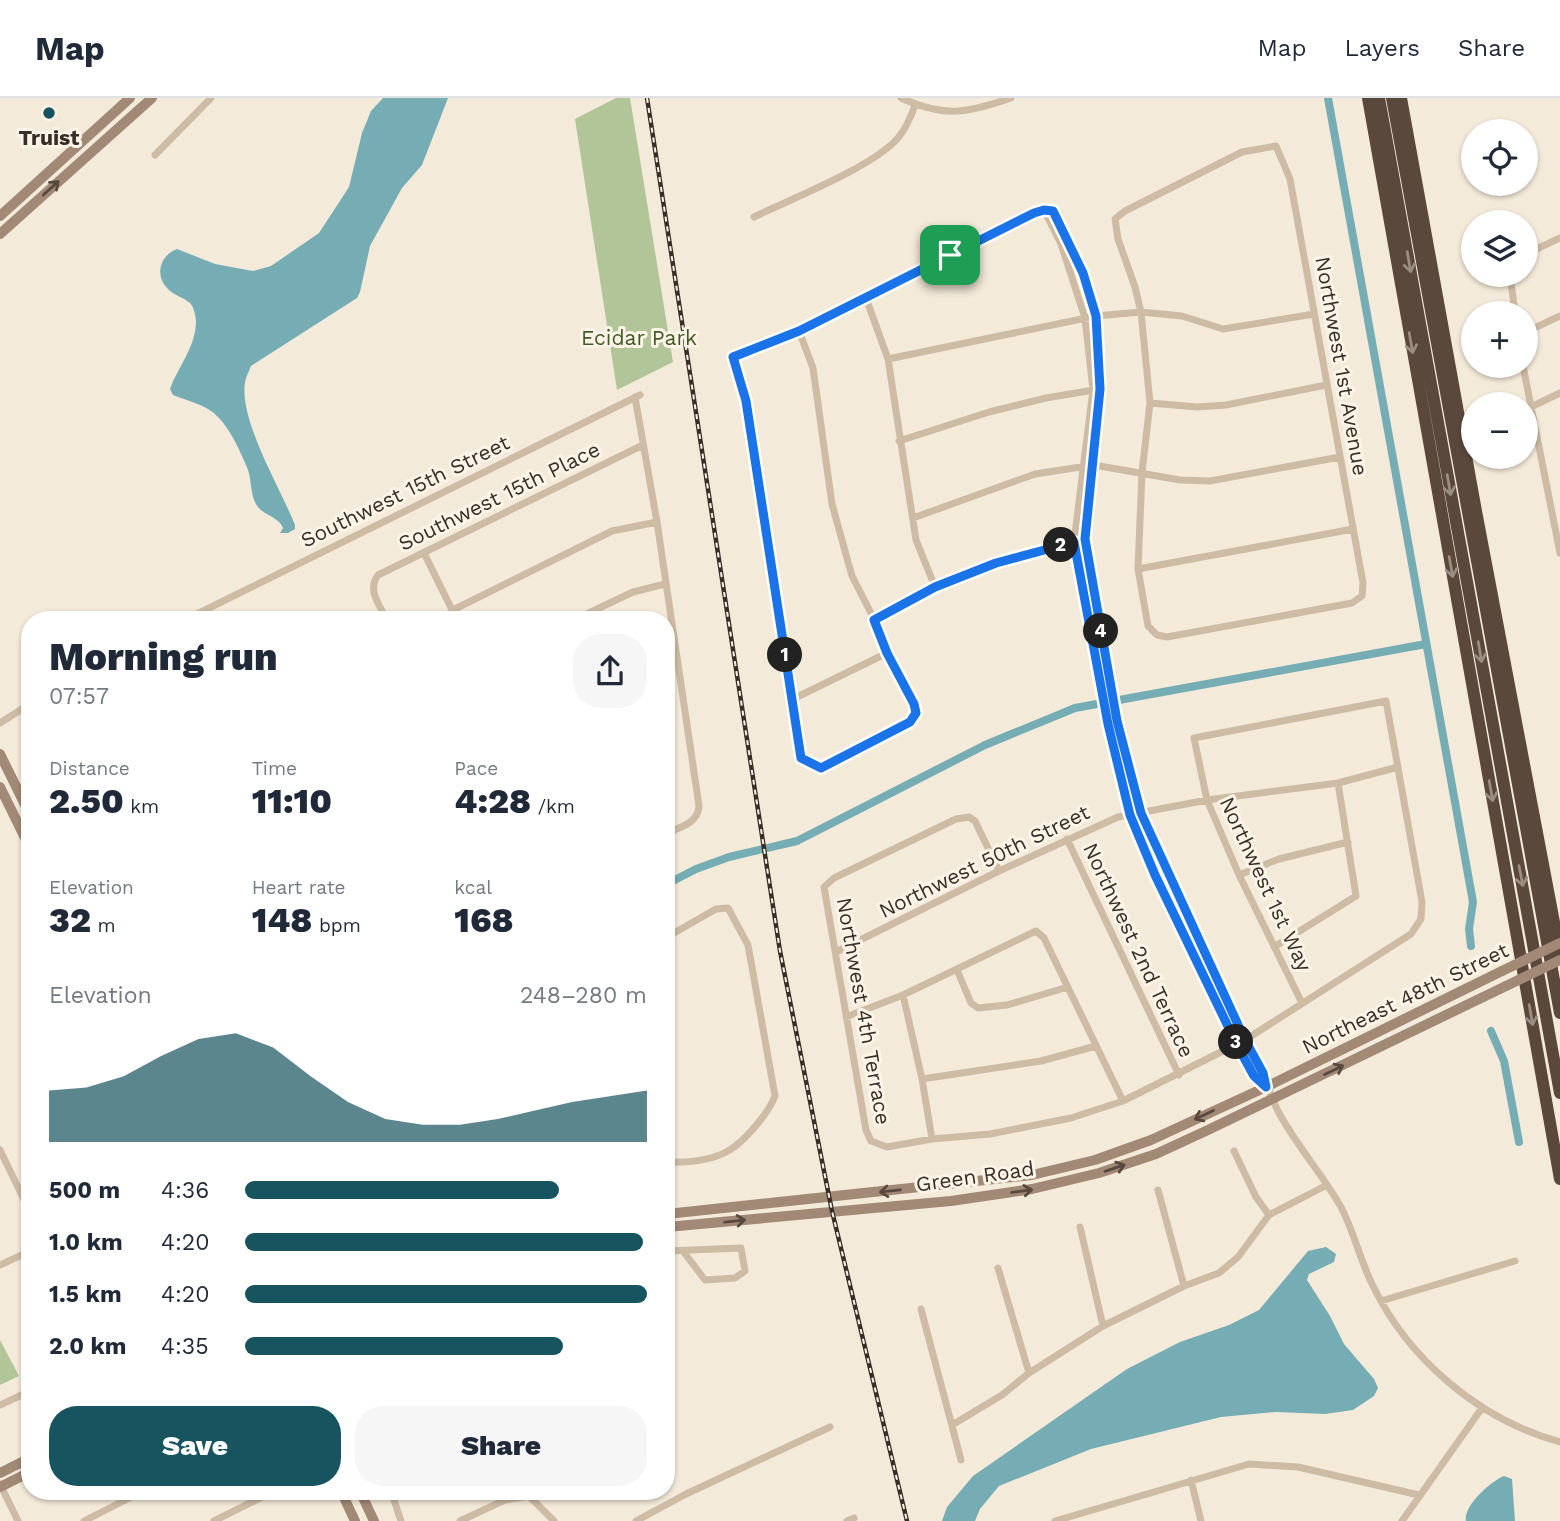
<!DOCTYPE html>
<meta charset="utf-8">
<style>
body{margin:0;font-family:"Work Sans",sans-serif;background:#f6f6f7;color:#1f2937;height:100vh;display:flex;flex-direction:column;font-size:26px;white-space:nowrap}
*{box-sizing:border-box;margin:0}
p{font-size:23px;color:#747a83}
.icon{flex:none;width:38px;height:38px;fill:none;stroke:currentColor;stroke-width:2;stroke-linecap:round;stroke-linejoin:round}
.map{position:relative;flex:1;overflow:hidden}
.drawer{position:absolute;left:21px;top:513px;width:654px;height:889px;display:flex;flex-direction:column;background:#fff;border-radius:28px;box-shadow:0 2px 5px #0004}
.drawer>*{flex:none}
.controls{position:absolute;left:1461px;top:21px;display:grid;gap:14px}
.controls a{display:grid;place-items:center;width:77px;height:77px;border-radius:50%;background:#fff;box-shadow:0 2px 5px #0004;font-size:35px}
.pin{position:absolute;display:grid;place-items:center;width:60px;height:60px;color:#fff;margin:-30px;border-radius:14px;box-shadow:0 4px 10px #0006}
.km{position:absolute;width:35px;height:35px;margin:-18px;border-radius:50%;background:#222;color:#fff;font-size:19px;line-height:35px;text-align:center}
.round{display:grid;place-items:center;flex:none;width:74px;height:74px;border-radius:28px;background:#f6f6f7}
.head{display:flex;align-items:center;justify-content:space-between;height:119px;padding:0 28px}
h1{font-size:38px;font-weight:800;line-height:52px}
.metrics{display:grid;grid-template-columns:repeat(3,1fr);gap:10px;height:119px;padding:7px 28px}
.metrics div{display:grid;align-content:center}
.metrics b{font-size:35px;font-weight:800}
.metrics small{font-size:19px;font-weight:400}
.metrics p{font-size:19px}
.chart{height:196px;padding:14px 28px}
.chart p{display:flex;justify-content:space-between}
.chart svg{width:100%;height:126px;margin-top:7px;fill:#17545f;opacity:.7}
.action{display:flex;gap:14px;margin-top:auto;padding:14px 28px}
.action a{flex:1;height:80px;border-radius:28px;background:#17545f;color:#fff;font-size:28px;font-weight:800;line-height:80px;text-align:center}
.action a+a{background:#f6f6f7;color:#1f2937}
ul{padding:0 28px;list-style:none;font-size:23px}
li{display:grid;grid-template-columns:112px 84px 1fr;align-items:center;height:52px}
li i{height:18px;border-radius:9px;background:#17545f}
header{display:flex;align-items:center;gap:42px;box-sizing:border-box;height:98px;padding:0 35px;background:#fff;border-bottom:2px solid #e0e1e3}
header strong{font-size:33px}
nav{display:flex;gap:38px;margin-inline-start:auto;font-size:24px}
.map>svg:first-child{display:block}
.green{fill:#b2c598}
.water{fill:#76adb5}
.lines{fill:none;stroke-linecap:round;stroke-linejoin:round}
.canal{stroke:#76adb5;stroke-width:8}
.street{stroke:#cebba4;stroke-width:7}
.secondary{stroke:#a28975;stroke-width:10}
.highway{stroke:#5a483d;stroke-width:12}
.rail-casing{stroke:#392e27;stroke-width:4.5}
.rail{stroke:#fbf4e7;stroke-width:2;stroke-dasharray:5;stroke-linecap:butt}
.secondary-bridge{stroke:#a28975;stroke-width:10}
.oneway{stroke:#58493e}
.oneway2{stroke:#9a8d81}
.route-casing{stroke:#fff;stroke-width:14}
.route{stroke:#1a73e8;stroke-width:9}
.poi-dot{fill:#17545f;stroke:#fbf4e7;stroke-width:2.5}
.labels{text-anchor:middle;dominant-baseline:central;stroke-width:6;stroke-linejoin:round;paint-order:stroke}
.poi-label{font-size:21px;font-weight:bold;fill:#392e27;stroke:#fbf4e7}
.park-label{font-size:21px;fill:#435a28;stroke:#fbf4e7}
.street-label{font-size:21px;fill:#392e27;stroke:#fbf4e7}
</style>
<header>
<strong>Map</strong>
<nav><a>Map</a><a>Layers</a><a>Share</a></nav>
</header>
<div class="map">
<svg width="1560" height="1423" viewBox="0 0 1560 1423">
<rect width="100%" height="100%" fill="#f4eada"/>
<path class="green" d="M616,0h14l43,264 -56,28 -42,-271z
M0,1242l19,36 -19,9z"/>
<path class="water" d="M383,0h65l-26,67 -20,23 -32,58 -10,46 -3,6 -106,68c-2,5 -5,11 -6,16 -6,39 35,105 50,143v4l-7,4h-8l3,-5c-4,-11 -18,-12 -25,-21 -8,-10 -6,-26 -10,-37 -7,-17 -17,-40 -30,-53 -11,-12 -30,-16 -45,-22l-3,-6c8,-22 25,-41 26,-66 0,-6 -2,-16 -6,-20 -7,-6 -17,-8 -23,-15 -13,-14 -6,-33 10,-39l38,15 38,7 18,-5 48,-33 30,-46 13,-54 9,-22z
M1326,1149l10,7 -2,8 -25,12 -2,6 23,36 14,28 30,35 4,9 -4,8 -21,14 -28,4 -49,-2 -55,5 -130,32 -92,37 -19,23 -5,12h-33l5,-14 26,-31 154,-107 53,-27 49,-17 30,-15 49,-59z
M1504,1378l8,3 3,42h-49c-3,-15 25,-40 38,-45z"/>
<g class="lines">
<path class="canal" d="M1328,0l145,804 -4,27 2,17
M667,786l29,-15 33,-12 68,-16 188,-96 90,-37 351,-64
M1491,933l13,30 15,81"/>
<path class="street" d="M901,0c44,20 66,15 110,0
M1276,48l14,33 73,404 -1,13 -10,7 -185,34 -10,-2 -9,-9 -10,-57 4,-97 8,-69 -9,-91 -6,-25 -17,-48 -3,-20 10,-8 117,-59z
M155,57l56,-57
M1044,112l17,34 24,74 8,72 -19,152 34,182 22,91 25,60 82,170 17,31 12,11
M754,119c37,-18 119,-50 144,-79 8,-10 13,-21 17,-33
M1526,156l34,-16
M1510,177l5,38
M866,200l22,61 28,181 19,47
M799,233l14,37 19,136 20,72 22,43 13,34 27,51 2,9 -6,9 -89,46 -20,-10 -55,-357 -14,-44 67,-26 235,-118 10,-3 9,1 30,62 13,43 4,73 -15,150 32,182 24,91 104,228c6,11 14,22 18,33 5,14 9,27 16,40 18,33 43,61 62,94 13,25 19,53 32,79 36,74 107,134 187,156
M1526,234l34,-16
M888,261l208,-43 45,-4 41,4 41,13 91,-15
M1523,268l37,187
M635,299l22,125 42,284c-1,17 -18,21 -32,27
M1150,305l47,4 29,-2 100,-20
M1531,309l29,-14
M899,343l90,-29 57,-14 48,-8
M913,420l122,-44 59,-9 86,15 30,1 130,-24
M424,455l33,67
M1138,471l215,-40
M453,512l159,-79 45,-9
M874,521l61,-32 61,-24 82,-22
M185,522l455,-225
M387,522c-8,-16 -20,-30 -9,-45l265,-130
M574,522l59,-28 32,-8
M791,602l96,-47
M0,625l30,-19
M1067,741l112,236
M999,773l-24,-50 -6,-4 -13,2 -122,59 -10,9 42,243 5,11 16,6 45,-8 58,-5 81,-16 52,-17 122,-61 166,-106 10,-15 1,-17 -36,-201 -192,37 13,62 32,75 63,128
M1239,777l40,-16 69,-17
M667,839l49,-28 12,-1 20,37 27,151c-7,18 -31,46 -47,55 -17,10 -43,12 -61,11
M1274,849l82,-51 -18,-113
M836,854l163,-81 119,-54 89,-17 131,-17 60,-16
M957,872l14,33 7,5 29,-3 61,-18
M903,897l19,84 10,60
M846,919l57,-22 133,-64 8,7 79,163
M922,981l119,-18 55,-15
M0,1052l30,62
M1234,1053l22,46 13,18
M1158,1092l26,96
M1080,1129l23,99
M667,1153l74,-3 4,23 -10,7 -30,2 -22,-29
M0,1167l30,-14
M998,1170l31,105
M1381,1203l134,-40
M921,1211l40,151
M0,1307l30,-14
M952,1327l50,-30 27,-22 74,-47 81,-40 35,-13 19,-16 31,-42 58,-30
M1191,1382l10,41
M0,1386l18,37
M391,1393l10,30
M529,1398l25,25
M84,1423l59,-30
M214,1423l60,-30
M460,1423l45,-21 24,-4
M636,1423l50,-27 144,-67
M847,1423l7,-3
M1055,1423l194,-57 49,3 121,28
M1402,1423l80,-113"/>
<path class="secondary" d="M0,118l130,-118
M0,136l152,-136
M0,656l30,61
M0,689l30,61
M667,1116l365,-39 63,-15 56,-20 115,-53 236,-116
M667,1129l284,-26 81,-12 67,-16 57,-19 52,-24 298,-144
M0,1375l30,-15
M0,1389l30,-15
M341,1393l14,30
M360,1393l14,30"/>
<path class="highway" d="M1368,0l192,1081
M1379,0l181,995
M1392,0l168,915
M1401,0l75,413 84,443"/>
<defs>
<path id="rail" d="M647,0l133,853 52,260 75,310"/>
</defs>
<use href="#rail" class="rail-casing"/>
<use href="#rail" class="rail"/>
<path class="secondary-bridge" d="M1502,873l58,-28
M1506,888l54,-26"/>
</g>
<defs><path id="oneway-shaft" d="M-6 0H5M1.5-3L5.5 0L1.5 3" fill="none" stroke-width="1.6" stroke-linecap="round" stroke-linejoin="round" transform="scale(1.75)"/></defs>
<g class="oneway">
<use href="#oneway-shaft" transform="translate(51 90) rotate(-42)"/>
<use href="#oneway-shaft" transform="translate(1334 972) rotate(-26)"/>
<use href="#oneway-shaft" transform="translate(1204 1017) rotate(155)"/>
<use href="#oneway-shaft" transform="translate(1115 1070) rotate(-19)"/>
<use href="#oneway-shaft" transform="translate(890 1093) rotate(174)"/>
<use href="#oneway-shaft" transform="translate(1022 1093) rotate(-8)"/>
<use href="#oneway-shaft" transform="translate(735 1123) rotate(-6)"/>
</g>
<g class="oneway2">
<use href="#oneway-shaft" transform="translate(1409 164) rotate(80)"/>
<use href="#oneway-shaft" transform="translate(1411 245) rotate(80)"/>
<use href="#oneway-shaft" transform="translate(1449 387) rotate(80)"/>
<use href="#oneway-shaft" transform="translate(1451 469) rotate(80)"/>
<use href="#oneway-shaft" transform="translate(1480 554) rotate(80)"/>
<use href="#oneway-shaft" transform="translate(1491 693) rotate(80)"/>
<use href="#oneway-shaft" transform="translate(1521 778) rotate(79)"/>
<use href="#oneway-shaft" transform="translate(1531 917) rotate(80)"/>
</g>
<g class="lines">
<defs>
<path id="route" d="M1044,112l9,1 30,62 13,43 4,73 -15,150 32,182 24,92 104,227 18,33 3,14 -12,-11 -17,-31 -82,-170 -25,-60 -22,-91 -34,-182 -78,21 -61,24 -61,33 13,33 27,51 2,9 -6,9 -89,46 -20,-10 -55,-357 -13,-44 66,-26 235,-118z"/>
</defs>
<use href="#route" class="route-casing"/>
<use href="#route" class="route"/>
</g>
<circle class="poi-dot" cx="49" cy="15" r="7"/>
<g class="labels">
<g class="poi-label">
<text x="49" y="39">Truist</text>
</g>
<g class="park-label">
<text x="639" y="239">Ecidar Park</text>
</g>
<g class="street-label">
<text transform="translate(1342 268) rotate(80)">Northwest 1st Avenue</text>
<text transform="translate(405 393) rotate(-26)">Southwest 15th Street</text>
<text transform="translate(499 398) rotate(-26)">Southwest 15th Place</text>
<text transform="translate(984 763) rotate(-26)">Northwest 50th Street</text>
<text transform="translate(1266 786) rotate(65)">Northwest 1st Way</text>
<text transform="translate(1139 852) rotate(65)">Northwest 2nd Terrace</text>
<text transform="translate(1405 900) rotate(-26)">Northeast 48th Street</text>
<text transform="translate(864 913) rotate(80)">Northwest 4th Terrace</text>
<text transform="translate(975 1078) rotate(-8)">Green Road</text>
</g>
</g>
</svg>
<div class="controls">
<a><svg class="icon" aria-label="locate" viewBox="0 0 24 24"><circle cx="12" cy="12" r="6"/><path d="M12 2v4M12 18v4M2 12h4M18 12h4"/></svg></a>
<a><svg class="icon" aria-label="layers" viewBox="0 0 24 24"><path d="M12 4l9 5-9 5-9-5zM3 14l9 5 9-5"/></svg></a>
<a>+</a>
<a>−</a>
</div>
<div class="pin" style="left:950px;top:157px;background:#1e9e55"><svg class="icon" aria-label="arrive" viewBox="0 0 24 24"><path d="M6 21V4h12l-3 4 3 4H6"/></svg></div>
<b class="km" style="left:785px;top:557px">1</b>
<b class="km" style="left:1061px;top:447px">2</b>
<b class="km" style="left:1236px;top:944px">3</b>
<b class="km" style="left:1101px;top:533px">4</b>
<section class="drawer">
<div class="head"><div><h1>Morning run</h1><p>07:57</p></div><a class="round"><svg class="icon" aria-label="share" viewBox="0 0 24 24"><path d="M12 15V3M7 8l5-5 5 5M5 13v7h14v-7"/></svg></a></div>
<div class="metrics">
<div><p>Distance</p><b>2.50<small> km</small></b></div>
<div><p>Time</p><b>11:10</b></div>
<div><p>Pace</p><b>4:28<small> /km</small></b></div>
</div>
<div class="metrics">
<div><p>Elevation</p><b>32<small> m</small></b></div>
<div><p>Heart rate</p><b>148<small> bpm</small></b></div>
<div><p>kcal</p><b>168</b></div>
</div>
<div class="chart"><p><span>Elevation</span>248–280 m</p>
<svg viewBox="0 0 160 44" preserveAspectRatio="none"><path d="M0 44V26L10 25L20 21L30 14L40 8L50 6L60 11L70 21L80 30L90 36L100 38L110 38L120 36L130 33L140 30L150 28L160 26V44z"/></svg>
</div>
<ul>
<li><b>500 m</b>4:36<i style="width:78%"></i></li>
<li><b>1.0 km</b>4:20<i style="width:99%"></i></li>
<li><b>1.5 km</b>4:20<i style="width:100%"></i></li>
<li><b>2.0 km</b>4:35<i style="width:79%"></i></li>
</ul>
<div class="action"><a>Save</a><a>Share</a></div>
</section>
</div>
